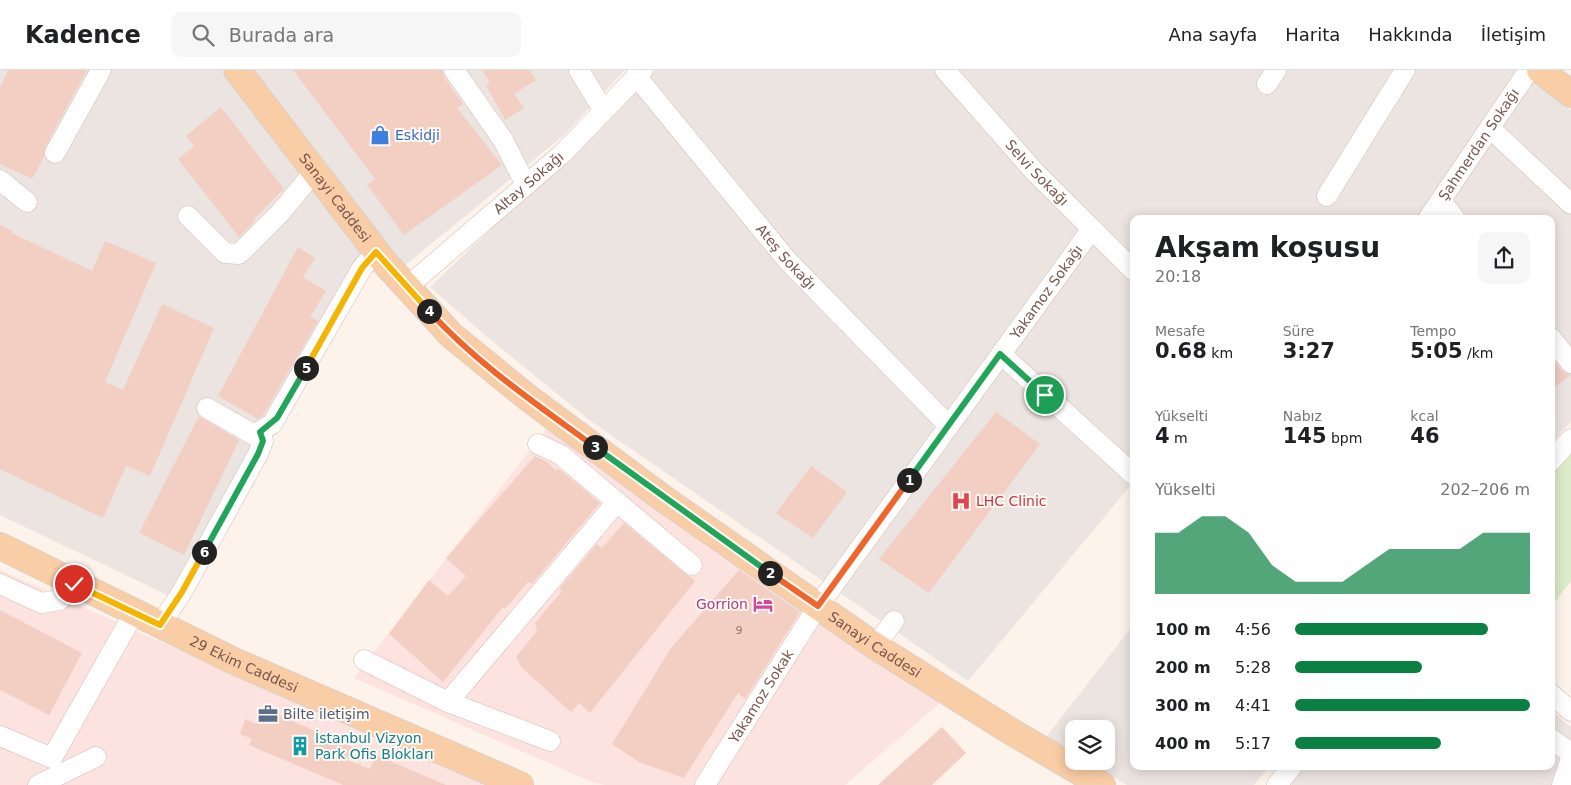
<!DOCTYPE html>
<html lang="tr">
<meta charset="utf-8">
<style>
body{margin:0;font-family:"DejaVu Sans",sans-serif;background:#f6f6f6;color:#202124;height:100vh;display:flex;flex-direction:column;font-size:19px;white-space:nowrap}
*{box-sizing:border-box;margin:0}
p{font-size:16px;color:#757577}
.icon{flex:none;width:28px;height:28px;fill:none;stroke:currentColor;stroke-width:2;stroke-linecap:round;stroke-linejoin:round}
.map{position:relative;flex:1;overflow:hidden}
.side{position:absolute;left:1130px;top:145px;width:425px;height:555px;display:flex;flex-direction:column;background:#fff;border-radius:10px;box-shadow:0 2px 12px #0003}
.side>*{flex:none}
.tools{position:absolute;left:1065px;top:650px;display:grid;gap:10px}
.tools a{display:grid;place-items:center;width:50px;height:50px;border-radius:10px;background:#fff;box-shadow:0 2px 12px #0003;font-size:25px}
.pin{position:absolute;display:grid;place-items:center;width:42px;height:42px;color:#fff;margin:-21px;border:2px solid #fff;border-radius:50%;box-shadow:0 1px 5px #0007}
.km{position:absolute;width:25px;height:25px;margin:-12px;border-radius:50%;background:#222;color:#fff;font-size:14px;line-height:25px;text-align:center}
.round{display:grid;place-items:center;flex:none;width:52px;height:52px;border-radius:10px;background:#f6f6f6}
.headline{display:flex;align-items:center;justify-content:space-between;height:85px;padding:0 25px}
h1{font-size:28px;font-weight:600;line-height:38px}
.metrics{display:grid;grid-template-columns:repeat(3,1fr);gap:8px;height:85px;padding:5px 25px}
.metrics div{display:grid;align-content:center}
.metrics b{font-size:21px;font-weight:600}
.metrics small{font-size:14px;font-weight:400}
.metrics p{font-size:14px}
.chart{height:140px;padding:10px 25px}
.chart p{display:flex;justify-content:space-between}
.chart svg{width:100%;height:90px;margin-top:5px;fill:#0b8043;opacity:.7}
ul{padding:0 25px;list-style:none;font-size:16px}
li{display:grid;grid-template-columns:80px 60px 1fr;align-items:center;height:38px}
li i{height:12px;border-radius:6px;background:#0b8043}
header{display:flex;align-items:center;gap:30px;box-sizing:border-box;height:70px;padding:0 25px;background:#fff;border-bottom:1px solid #e0e0e0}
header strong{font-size:24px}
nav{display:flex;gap:28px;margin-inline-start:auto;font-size:18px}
.search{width:350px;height:45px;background:#f6f6f6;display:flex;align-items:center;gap:12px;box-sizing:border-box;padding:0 18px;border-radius:10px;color:#757577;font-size:19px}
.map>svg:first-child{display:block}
.commercial{fill:#fce3df}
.industrial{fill:#ece4e0}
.green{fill:#dcebc9}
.building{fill:#f2cec3}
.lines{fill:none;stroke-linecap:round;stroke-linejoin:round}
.minor-casing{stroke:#d2bcb2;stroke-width:21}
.major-casing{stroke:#d9d0cd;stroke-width:28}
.minor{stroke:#fff;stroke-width:20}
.major{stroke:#f9cda5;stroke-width:26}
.split-1-casing{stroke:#fff;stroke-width:10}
.split-2-casing{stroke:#fff;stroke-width:10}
.split-3-casing{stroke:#fff;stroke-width:10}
.split-4-casing{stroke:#fff;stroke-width:10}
.split-5-casing{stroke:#fff;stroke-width:10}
.split-6-casing{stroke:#fff;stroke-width:10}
.split-7-casing{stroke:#fff;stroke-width:10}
.split-1{stroke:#22a559;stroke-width:6}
.split-2{stroke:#f0652b;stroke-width:6}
.split-3{stroke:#22a559;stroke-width:6}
.split-4{stroke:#f0652b;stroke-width:6}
.split-5{stroke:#f5b400;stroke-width:6}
.split-6{stroke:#22a559;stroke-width:6}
.split-7{stroke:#f5b400;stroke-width:6}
.labels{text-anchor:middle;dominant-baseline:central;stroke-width:4;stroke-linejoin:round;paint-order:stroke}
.number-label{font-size:11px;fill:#96746a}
.shop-label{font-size:14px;fill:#366cbe;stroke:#fff8f2;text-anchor:start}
.street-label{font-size:14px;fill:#78564d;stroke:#fff8f2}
.health-label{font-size:14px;fill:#be3a42;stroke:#fff8f2;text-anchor:start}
.hotel-label{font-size:14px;fill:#b23c85;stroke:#fff8f2;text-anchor:end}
.service-label{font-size:14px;fill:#4e5e75;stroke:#fff8f2;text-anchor:start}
.culture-label{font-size:14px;fill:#0d838f;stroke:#fff8f2;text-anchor:start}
</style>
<header>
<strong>Kadence</strong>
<div class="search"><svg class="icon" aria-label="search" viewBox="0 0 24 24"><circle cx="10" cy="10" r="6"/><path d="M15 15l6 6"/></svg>Burada ara</div>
<nav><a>Ana sayfa</a><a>Harita</a><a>Hakkında</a><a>İletişim</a></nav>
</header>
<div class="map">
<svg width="1571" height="715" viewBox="0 0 1571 715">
<rect width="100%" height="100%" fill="#fdf3eb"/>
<path class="commercial" d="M551,353l391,278 -97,84h-240l-13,-3 -238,-104z
M0,500l139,62 346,153h-485z"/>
<path class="industrial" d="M0,0h222l147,190 -189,341 -180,-86z
M252,0h373l-61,65 -161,132z
M655,0h867l49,40v311l-20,23v-225h-417v267l-3,-1 -163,196 -376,-259 -100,-81 -62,-54 206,-196z
M1134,554v142h136l-16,19h-127l-40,-24h19v-32h-32v24l-28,-16z
M1551,640l20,17v58h-284l15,-19h249z"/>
<path class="green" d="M1571,381v130l-20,26v-133z"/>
<path class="building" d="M8,0h79l-42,77 -1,10 -12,22 -32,-15v-76z
M293,0h149l2,7 19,27 -6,4 45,57 -98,70 -37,-50 8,-6z
M482,0h47l7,10 -22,14 10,14 -19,12 -19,-35 4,-2z
M221,37l63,82 -30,30 1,2 -16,16 -61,-78 16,-13 -8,-10z
M0,155l13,6 -1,2 80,38 13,-30 51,22 -51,119 18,8 39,-86 52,24 -64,148 -24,-10 -23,52 -103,-49z
M298,177l17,11 -12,19 23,14 -16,26 8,4 -55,94 -5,4 -40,-23z
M1551,287l11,14 9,4 -20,15z
M996,342l44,32 -111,149 -50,-34z
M199,346l40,24 -55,115 -45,-22z
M535,386l12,6 9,8 2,-2 42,35 -68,81 -4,-2 -23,27 -2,-2 -60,75 -54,-48 40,-54 19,16 18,-20 -20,-18z
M811,396l36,26 -34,46 -37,-25z
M624,453l71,58 -105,132 -11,-10 -8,9 -49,-44 -6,-11 21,-26 -2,-8 27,-32 -3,-2 38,-45 5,4z
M739,500l61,42 -55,87 -7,-6 -54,85 -45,-16 -27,-18 59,-96z
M0,540l82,43 -33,62 -49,-25z
M262,638l90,39 -5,13 23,9 6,-14 70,30h-103l-94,-40 3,-6 -12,-5 5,-15 11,5z
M942,657l24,26 -34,32h-54z"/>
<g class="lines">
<defs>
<g id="minor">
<path d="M454,0l49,70 23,45"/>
<path d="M579,0l24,40"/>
<path id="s1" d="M945,0l88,100 101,101"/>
<path id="s2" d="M636,6l151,184 162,166"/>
<path d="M1267,14l9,-14"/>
<path d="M1490,58l81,76"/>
<path d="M55,83l46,-83"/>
<path d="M0,110l27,22"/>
<path d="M1327,126l78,-126"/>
<path d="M1441,131l14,18"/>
<path d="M188,146l37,37 14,1 41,-41 34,-41"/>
<path id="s3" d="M1428,149l101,-149"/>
<path id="s4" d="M407,217l155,-133 81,-84"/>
<path d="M1551,268l20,25"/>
<path d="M1001,284l133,121"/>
<path d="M207,338l47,27 18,-11 90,-156 14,-16"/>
<path d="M538,374l23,11 131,110"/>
<path d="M1551,391l20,-22"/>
<path d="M0,514l41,19 19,-3 14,-16"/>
<path d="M160,555l22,-33 76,-138 5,-13 -3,-9"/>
<path d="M875,576l19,-25"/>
<path d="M364,590l84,42 102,39"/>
<path d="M1551,624l20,17"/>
<path d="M448,632l169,-200"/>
<path d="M0,666l52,22 82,-145"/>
<path d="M1551,669l20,14"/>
<path d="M38,715l58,-28"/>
<path id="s5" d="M705,715l113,-179 274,-377"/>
<path d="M1277,715l15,-19"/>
<path d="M1562,715l9,-27"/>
</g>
<g id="major">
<path id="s6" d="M237,0l148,193 66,72 76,62 137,102 211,147 132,83 95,56"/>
<path d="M1540,0l31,24"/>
<path id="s7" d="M0,476l234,115 286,124"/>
</g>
</defs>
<use href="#minor" class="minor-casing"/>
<use href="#major" class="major-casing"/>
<use href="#minor" class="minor"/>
<use href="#major" class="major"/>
</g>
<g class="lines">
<defs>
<path id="split-1" d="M909,410l91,-126 45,41"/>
<path id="split-2" d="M770,503l48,33 91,-126"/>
<path id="split-3" d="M595,377l175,126"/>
<path id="split-4" d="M429,241c48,53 109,94 166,136"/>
<path id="split-5" d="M306,298l56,-100 14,-16 53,59"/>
<path id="split-6" d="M204,482l54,-98 5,-13 -3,-9 17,-14 29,-50"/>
<path id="split-7" d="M74,514l86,41 22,-33 22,-40"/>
</defs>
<use href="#split-1" class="split-1-casing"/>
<use href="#split-2" class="split-2-casing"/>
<use href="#split-3" class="split-3-casing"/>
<use href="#split-4" class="split-4-casing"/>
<use href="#split-5" class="split-5-casing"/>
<use href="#split-6" class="split-6-casing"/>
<use href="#split-7" class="split-7-casing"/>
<use href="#split-1" class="split-1"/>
<use href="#split-2" class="split-2"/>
<use href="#split-3" class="split-3"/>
<use href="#split-4" class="split-4"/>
<use href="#split-5" class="split-5"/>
<use href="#split-6" class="split-6"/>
<use href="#split-7" class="split-7"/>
</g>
<defs>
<symbol id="shop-bare" viewBox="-9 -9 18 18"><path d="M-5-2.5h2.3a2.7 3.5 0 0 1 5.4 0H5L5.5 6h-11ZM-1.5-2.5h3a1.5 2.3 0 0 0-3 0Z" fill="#3f7fe0" stroke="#fff8f2" stroke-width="2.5" paint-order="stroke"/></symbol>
<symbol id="hospital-bare" viewBox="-9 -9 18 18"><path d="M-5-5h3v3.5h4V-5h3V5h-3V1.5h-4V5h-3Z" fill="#e0444e" stroke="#fff8f2" stroke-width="2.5" paint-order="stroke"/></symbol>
<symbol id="hotel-bare" viewBox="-9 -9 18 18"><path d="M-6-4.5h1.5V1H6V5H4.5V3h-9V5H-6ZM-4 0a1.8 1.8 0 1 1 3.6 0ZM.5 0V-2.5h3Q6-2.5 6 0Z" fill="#d1479c" stroke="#fff8f2" stroke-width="2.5" paint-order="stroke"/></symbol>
<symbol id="office-bare" viewBox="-9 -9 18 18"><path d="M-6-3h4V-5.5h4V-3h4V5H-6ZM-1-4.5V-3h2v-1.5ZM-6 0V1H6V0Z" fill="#5c6f8a" stroke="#fff8f2" stroke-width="2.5" paint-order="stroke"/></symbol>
<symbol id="building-bare" viewBox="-9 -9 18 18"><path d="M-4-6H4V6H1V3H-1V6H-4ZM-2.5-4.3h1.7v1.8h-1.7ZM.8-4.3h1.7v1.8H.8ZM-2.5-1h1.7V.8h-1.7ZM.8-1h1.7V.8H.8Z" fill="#0f9aa8" stroke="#fff8f2" stroke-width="2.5" paint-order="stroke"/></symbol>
</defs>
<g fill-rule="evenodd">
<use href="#shop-bare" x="366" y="51" width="28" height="28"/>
<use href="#hospital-bare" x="947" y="417" width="28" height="28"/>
<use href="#hotel-bare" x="749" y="520" width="28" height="28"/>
<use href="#office-bare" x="254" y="630" width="28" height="28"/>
<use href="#building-bare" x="286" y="662" width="28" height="28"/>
</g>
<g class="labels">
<g class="number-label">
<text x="739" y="560">9</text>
</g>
<g class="shop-label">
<text x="395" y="65">Eskidji</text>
</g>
<g class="street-label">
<text stroke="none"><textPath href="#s3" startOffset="90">Şahmerdan Sokağı</textPath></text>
<text stroke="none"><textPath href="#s1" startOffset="138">Selvi Sokağı</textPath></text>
<text stroke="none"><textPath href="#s4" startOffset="160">Altay Sokağı</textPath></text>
<text stroke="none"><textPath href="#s6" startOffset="161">Sanayi Caddesi</textPath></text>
<text stroke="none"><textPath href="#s2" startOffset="235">Ateş Sokağı</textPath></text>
<text stroke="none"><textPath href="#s5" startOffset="600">Yakamoz Sokağı</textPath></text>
<text stroke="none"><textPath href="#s6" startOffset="866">Sanayi Caddesi</textPath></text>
<text stroke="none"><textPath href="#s7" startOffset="271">29 Ekim Caddesi</textPath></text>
<text stroke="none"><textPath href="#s5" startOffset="105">Yakamoz Sokak</textPath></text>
</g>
<g class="health-label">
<text x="976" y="431">LHC Clinic</text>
</g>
<g class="hotel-label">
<text x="748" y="534">Gorrion</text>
</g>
<g class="service-label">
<text x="283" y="644">Bilte iletişim</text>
</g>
<g class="culture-label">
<text x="315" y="668">İstanbul Vizyon<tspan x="315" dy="16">Park Ofis Blokları</tspan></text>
</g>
</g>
</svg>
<div class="tools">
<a><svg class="icon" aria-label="layers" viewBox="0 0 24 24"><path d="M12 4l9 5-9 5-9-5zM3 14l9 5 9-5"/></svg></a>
</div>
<div class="pin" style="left:1045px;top:325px;background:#1e9e55"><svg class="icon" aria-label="arrive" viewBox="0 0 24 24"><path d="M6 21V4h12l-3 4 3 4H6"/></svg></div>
<div class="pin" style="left:74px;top:514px;background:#d93025"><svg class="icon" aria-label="check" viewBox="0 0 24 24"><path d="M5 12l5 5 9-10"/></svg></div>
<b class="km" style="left:909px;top:410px">1</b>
<b class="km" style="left:770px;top:503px">2</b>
<b class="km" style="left:595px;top:377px">3</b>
<b class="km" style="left:429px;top:241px">4</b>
<b class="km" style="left:306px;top:298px">5</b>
<b class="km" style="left:204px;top:482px">6</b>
<section class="side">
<div class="headline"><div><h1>Akşam koşusu</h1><p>20:18</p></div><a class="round"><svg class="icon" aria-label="share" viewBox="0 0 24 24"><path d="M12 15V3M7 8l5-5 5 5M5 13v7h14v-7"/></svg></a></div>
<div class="metrics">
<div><p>Mesafe</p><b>0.68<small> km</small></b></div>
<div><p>Süre</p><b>3:27</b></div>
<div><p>Tempo</p><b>5:05<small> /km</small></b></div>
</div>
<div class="metrics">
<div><p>Yükselti</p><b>4<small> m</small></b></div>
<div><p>Nabız</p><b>145<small> bpm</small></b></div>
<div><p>kcal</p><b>46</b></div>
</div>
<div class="chart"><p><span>Yükselti</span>202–206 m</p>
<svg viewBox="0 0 160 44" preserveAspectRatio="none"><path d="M0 44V14L10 14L20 6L30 6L40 14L50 30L60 38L70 38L80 38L90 30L100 22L110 22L120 22L130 22L140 14L150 14L160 14V44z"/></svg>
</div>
<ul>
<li><b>100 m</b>4:56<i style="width:82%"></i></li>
<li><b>200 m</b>5:28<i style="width:54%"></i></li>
<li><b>300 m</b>4:41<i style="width:100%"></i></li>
<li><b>400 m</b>5:17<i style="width:62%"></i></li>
</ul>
</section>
</div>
